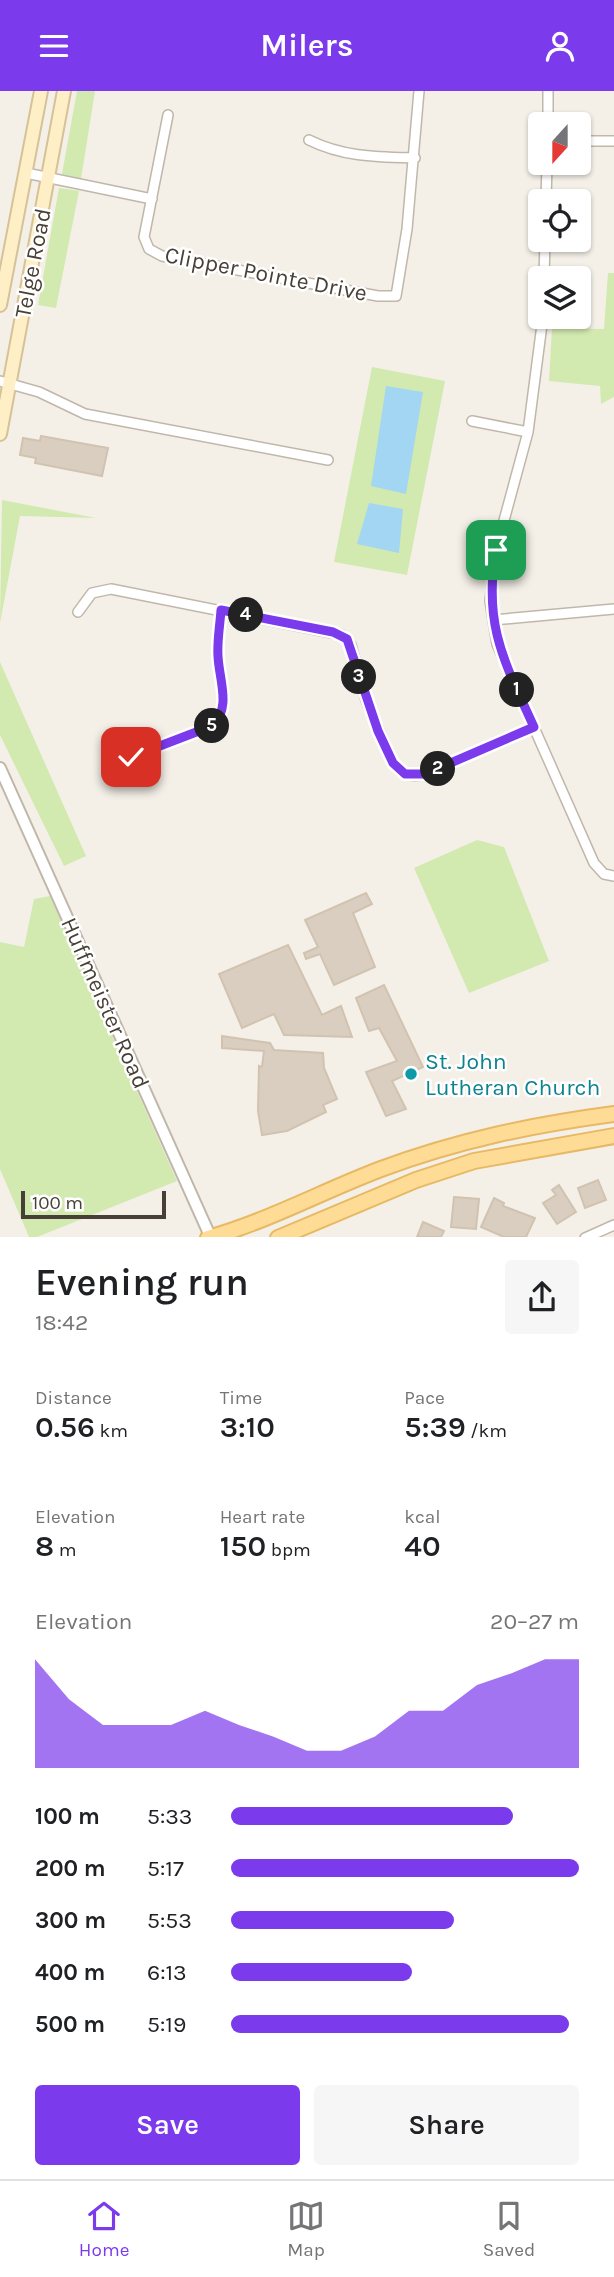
<!DOCTYPE html>
<meta charset="utf-8">
<style>
body{margin:0;font-family:Karla,sans-serif;background:#f6f6f6;color:#202124;height:100vh;display:flex;flex-direction:column;font-size:26px;white-space:nowrap}
*{box-sizing:border-box;margin:0}
p{font-size:23px;color:#757577}
.icon{flex:none;width:38px;height:38px;fill:none;stroke:currentColor;stroke-width:2;stroke-linecap:round;stroke-linejoin:round}
.map{position:relative;height:1146px;overflow:hidden}
.side{display:flex;flex-direction:column;background:#fff;flex:1}
.side>*{flex:none}
.needle{width:46px;rotate:201deg}
.tools{position:absolute;left:528px;top:21px;display:grid;gap:14px}
.tools a{display:grid;place-items:center;width:63px;height:63px;border-radius:7px;background:#fff;box-shadow:0 2px 5px #0004;font-size:35px}
.scale{position:absolute;left:21px;bottom:18px;width:145px;box-sizing:border-box;padding-left:7px;border:4px solid #484036;border-top:0;font-size:19px;line-height:24px;white-space:nowrap;color:#484036;-webkit-text-stroke:5px #fff;paint-order:stroke}
.pin{position:absolute;display:grid;place-items:center;width:60px;height:60px;color:#fff;margin:-30px;border-radius:14px;box-shadow:0 4px 10px #0006}
.km{position:absolute;width:35px;height:35px;margin:-18px;border-radius:50%;background:#222;color:#fff;font-size:19px;line-height:35px;text-align:center}
.round{display:grid;place-items:center;flex:none;width:74px;height:74px;border-radius:7px;background:#f6f6f6}
.summary{display:flex;align-items:center;justify-content:space-between;height:119px;padding:0 35px}
h1{font-size:38px;font-weight:600;line-height:52px}
.metrics{display:grid;grid-template-columns:repeat(3,1fr);gap:10px;height:119px;padding:7px 35px}
.metrics div{display:grid;align-content:center}
.metrics b{font-size:30px;font-weight:600}
.metrics small{font-size:19px;font-weight:400}
.metrics p{font-size:19px}
.chart{height:196px;padding:14px 35px}
.chart p{display:flex;justify-content:space-between}
.chart svg{width:100%;height:126px;margin-top:7px;fill:#7c3aed;opacity:.7}
.action{display:flex;gap:14px;margin-top:auto;padding:14px 35px}
.action a{flex:1;height:80px;border-radius:7px;background:#7c3aed;color:#fff;font-size:28px;font-weight:600;line-height:80px;text-align:center}
.action a+a{background:#f6f6f6;color:#202124}
ul{padding:0 35px;list-style:none;font-size:23px}
li{display:grid;grid-template-columns:112px 84px 1fr;align-items:center;height:52px}
li i{height:18px;border-radius:9px;background:#7c3aed}
header{display:flex;justify-content:space-between;align-items:center;height:91px;padding:0 35px;background:#7c3aed;color:#fff;font-size:32px;font-weight:600}
.dock{display:flex;justify-content:space-around;align-items:center;height:98px;border-top:2px solid #e0e0e0;background:#fff;font-size:19px;color:#757577}
.dock a{display:grid;justify-items:center;gap:4px}
.dock .active{color:#7c3aed}
.map>svg:first-child{display:block}
.green{fill:#d2e9b0}
.water{fill:#a3d6f2}
.building{fill:#d9cec0;stroke:#d1c3b0;stroke-width:2}
.lines{fill:none;stroke-linecap:round;stroke-linejoin:round}
.minor-casing{stroke:#c0b7aa;stroke-width:12}
.tertiary-casing{stroke:#c0b7aa;stroke-width:14}
.secondary-casing{stroke:#d5c297;stroke-width:16}
.primary-casing{stroke:#e7b964;stroke-width:18}
.minor{stroke:#fff;stroke-width:9}
.tertiary{stroke:#fff;stroke-width:10}
.secondary{stroke:#ffefc7;stroke-width:12}
.primary{stroke:#ffdc96;stroke-width:14}
.route-casing{stroke:#fff;stroke-width:14}
.route{stroke:#7c3aed;stroke-width:9}
.culture-dot{fill:#0f9aa8;stroke:#fff;stroke-width:2.5}
.labels{text-anchor:middle;dominant-baseline:central;stroke-width:5;stroke-linejoin:round;paint-order:stroke}
.street-label{font-size:23px;fill:#484036;stroke:#fff}
.culture-label{font-size:23px;fill:#0d838f;stroke:#fff;text-anchor:start}
</style>
<header><svg class="icon" aria-label="menu" viewBox="0 0 24 24"><path d="M4 6h16M4 12h16M4 18h16"/></svg>Milers<svg class="icon" aria-label="person" viewBox="0 0 24 24"><circle cx="12" cy="8" r="4"/><path d="M4 21q1-7 8-7t8 7"/></svg></header>
<div class="map">
<svg width="614" height="1147" viewBox="0 0 614 1147">
<rect width="100%" height="100%" fill="#f4f0e8"/>
<path class="green" d="M77,0h18l-14,88 -19,-5z
M59,97l20,3 -23,117 -18,-3z
M608,182h6v124l-13,7 -1,-18 -51,-5 3,-53 52,1z
M372,276l73,14 -38,194 -73,-13z
M2,409l94,18 -76,-2 -20,107z
M0,571l86,194 -22,10 -64,-131z
M477,749l27,7 45,114 -80,32 -55,-125z
M50,805l127,285 -140,56h-8l-29,-68v-227l24,5 10,-48z"/>
<path class="water" d="M386,295l37,6 -17,102 -35,-8z
M369,412l34,6 -4,44 -42,-9z"/>
<path class="building" d="M41,345l67,12 -6,28 -67,-13 1,-5 -16,-3 3,-17 17,3z
M366,802l6,11 -19,9 22,54 -41,18 -14,-31 -14,5 -2,-6 14,-6 -13,-27z
M288,854l34,70 19,-9 11,31 -68,-2 -10,-21 -32,14 -23,-54z
M384,894l39,82 -31,14 14,28 -20,7 -20,-44 31,-11 -18,-33 -10,3 -13,-33z
M222,945l48,7 4,7 49,3 1,15 13,31 -14,6 3,7 -39,19 -25,4 -4,-24 1,-45 3,1 2,-16 -42,-3z
M598,1089l8,20 -21,8 -7,-20z
M559,1094l17,27 -19,12 -14,-21 13,-8 -4,-5z
M454,1106l25,2 -3,30 -25,-2z
M494,1107l10,5 -1,3 32,12 -9,19h-22l-23,-10z
M423,1131l21,9 -3,6h-24z"/>
<g class="lines">
<defs>
<path id="minor" d="M168,24l-24,122 5,12 13,7 216,40h18l11,-67 12,-138
M548,33v-33
M309,49c34,17 68,17 106,18
M579,50h35
M26,82l126,26
M546,110l1,-38
M544,187l1,-38
M543,226l-15,115 -32,118 -6,51 7,43 97,219 10,11 10,2
M0,290l39,11 46,22 243,46
M472,330l56,11
M78,521l14,-19 19,-4 231,46 9,10 15,55 27,63c8,11 18,15 32,11l109,-47
M493,529l121,-11
M131,666l81,-31c20,-18 7,-46 6,-70 -1,-15 2,-31 3,-46
M585,1147l29,-13"/>
<path id="tertiary" d="M0,677l211,470"/>
<path id="secondary" d="M0,214l41,-214
M0,343l64,-343"/>
<path id="primary" d="M208,1147c60,-17 115,-47 173,-69 78,-29 151,-44 233,-55
M278,1147l138,-58 58,-19 140,-25"/>
</defs>
<use href="#minor" class="minor-casing"/>
<use href="#tertiary" class="tertiary-casing"/>
<use href="#secondary" class="secondary-casing"/>
<use href="#primary" class="primary-casing"/>
<use href="#minor" class="minor"/>
<use href="#tertiary" class="tertiary"/>
<use href="#secondary" class="secondary"/>
<use href="#primary" class="primary"/>
</g>
<g class="lines">
<defs>
<path id="route" d="M131,666l81,-31c20,-18 7,-46 6,-70 -1,-15 2,-31 3,-46l112,22 14,7 31,92 15,32 12,11h20l109,-47c-30,-66 -51,-102 -38,-177"/>
</defs>
<use href="#route" class="route-casing"/>
<use href="#route" class="route"/>
</g>
<circle class="culture-dot" cx="411" cy="983" r="7"/>
<g class="labels">
<g class="street-label">
<text transform="translate(33 172) rotate(-79)">Telge Road</text>
<text transform="translate(266 183) rotate(11)">Clipper Pointe Drive</text>
<text transform="translate(105 912) rotate(66)">Huffmeister Road</text>
</g>
<g class="culture-label">
<text x="425" y="970">St. John<tspan x="425" dy="26">Lutheran Church</tspan></text>
</g>
</g>
</svg>
<div class="tools">
<a><svg class="needle" viewBox="-14 -14 28 28"><path d="M0-13l5 13h-10z" fill="#e53935"/><path d="M0 13l5-13h-10z" fill="#757577"/></svg></a>
<a><svg class="icon" aria-label="locate" viewBox="0 0 24 24"><circle cx="12" cy="12" r="6"/><path d="M12 2v4M12 18v4M2 12h4M18 12h4"/></svg></a>
<a><svg class="icon" aria-label="layers" viewBox="0 0 24 24"><path d="M12 4l9 5-9 5-9-5zM3 14l9 5 9-5"/></svg></a>
</div>
<div class="scale">100 m</div>
<div class="pin" style="left:496px;top:459px;background:#1e9e55"><svg class="icon" aria-label="arrive" viewBox="0 0 24 24"><path d="M6 21V4h12l-3 4 3 4H6"/></svg></div>
<div class="pin" style="left:131px;top:666px;background:#d93025"><svg class="icon" aria-label="check" viewBox="0 0 24 24"><path d="M5 12l5 5 9-10"/></svg></div>
<b class="km" style="left:517px;top:599px">1</b>
<b class="km" style="left:438px;top:678px">2</b>
<b class="km" style="left:359px;top:586px">3</b>
<b class="km" style="left:246px;top:524px">4</b>
<b class="km" style="left:212px;top:635px">5</b>
</div>
<section class="side">
<div class="summary"><div><h1>Evening run</h1><p>18:42</p></div><a class="round"><svg class="icon" aria-label="share" viewBox="0 0 24 24"><path d="M12 15V3M7 8l5-5 5 5M5 13v7h14v-7"/></svg></a></div>
<div class="metrics">
<div><p>Distance</p><b>0.56<small> km</small></b></div>
<div><p>Time</p><b>3:10</b></div>
<div><p>Pace</p><b>5:39<small> /km</small></b></div>
</div>
<div class="metrics">
<div><p>Elevation</p><b>8<small> m</small></b></div>
<div><p>Heart rate</p><b>150<small> bpm</small></b></div>
<div><p>kcal</p><b>40</b></div>
</div>
<div class="chart"><p><span>Elevation</span>20–27 m</p>
<svg viewBox="0 0 160 44" preserveAspectRatio="none"><path d="M0 44V6L10 20L20 29L30 29L40 29L50 24L60 29L70 33L80 38L90 38L100 33L110 24L120 24L130 15L140 11L150 6L160 6V44z"/></svg>
</div>
<ul>
<li><b>100 m</b>5:33<i style="width:81%"></i></li>
<li><b>200 m</b>5:17<i style="width:100%"></i></li>
<li><b>300 m</b>5:53<i style="width:64%"></i></li>
<li><b>400 m</b>6:13<i style="width:52%"></i></li>
<li><b>500 m</b>5:19<i style="width:97%"></i></li>
</ul>
<div class="action"><a>Save</a><a>Share</a></div>
</section>
<nav class="dock">
<a class="active"><svg class="icon" aria-label="home" viewBox="0 0 24 24"><path d="M3 11l9-7 9 7M6 9v11h12V9"/></svg>Home</a>
<a><svg class="icon" aria-label="map" viewBox="0 0 24 24"><path d="M3 6l6-2 6 2 6-2v14l-6 2-6-2-6 2zM9 4v14M15 6v14"/></svg>Map</a>
<a><svg class="icon" aria-label="saved" viewBox="0 0 24 24"><path d="M7 4h10v16l-5-4-5 4z"/></svg>Saved</a>
</nav>
